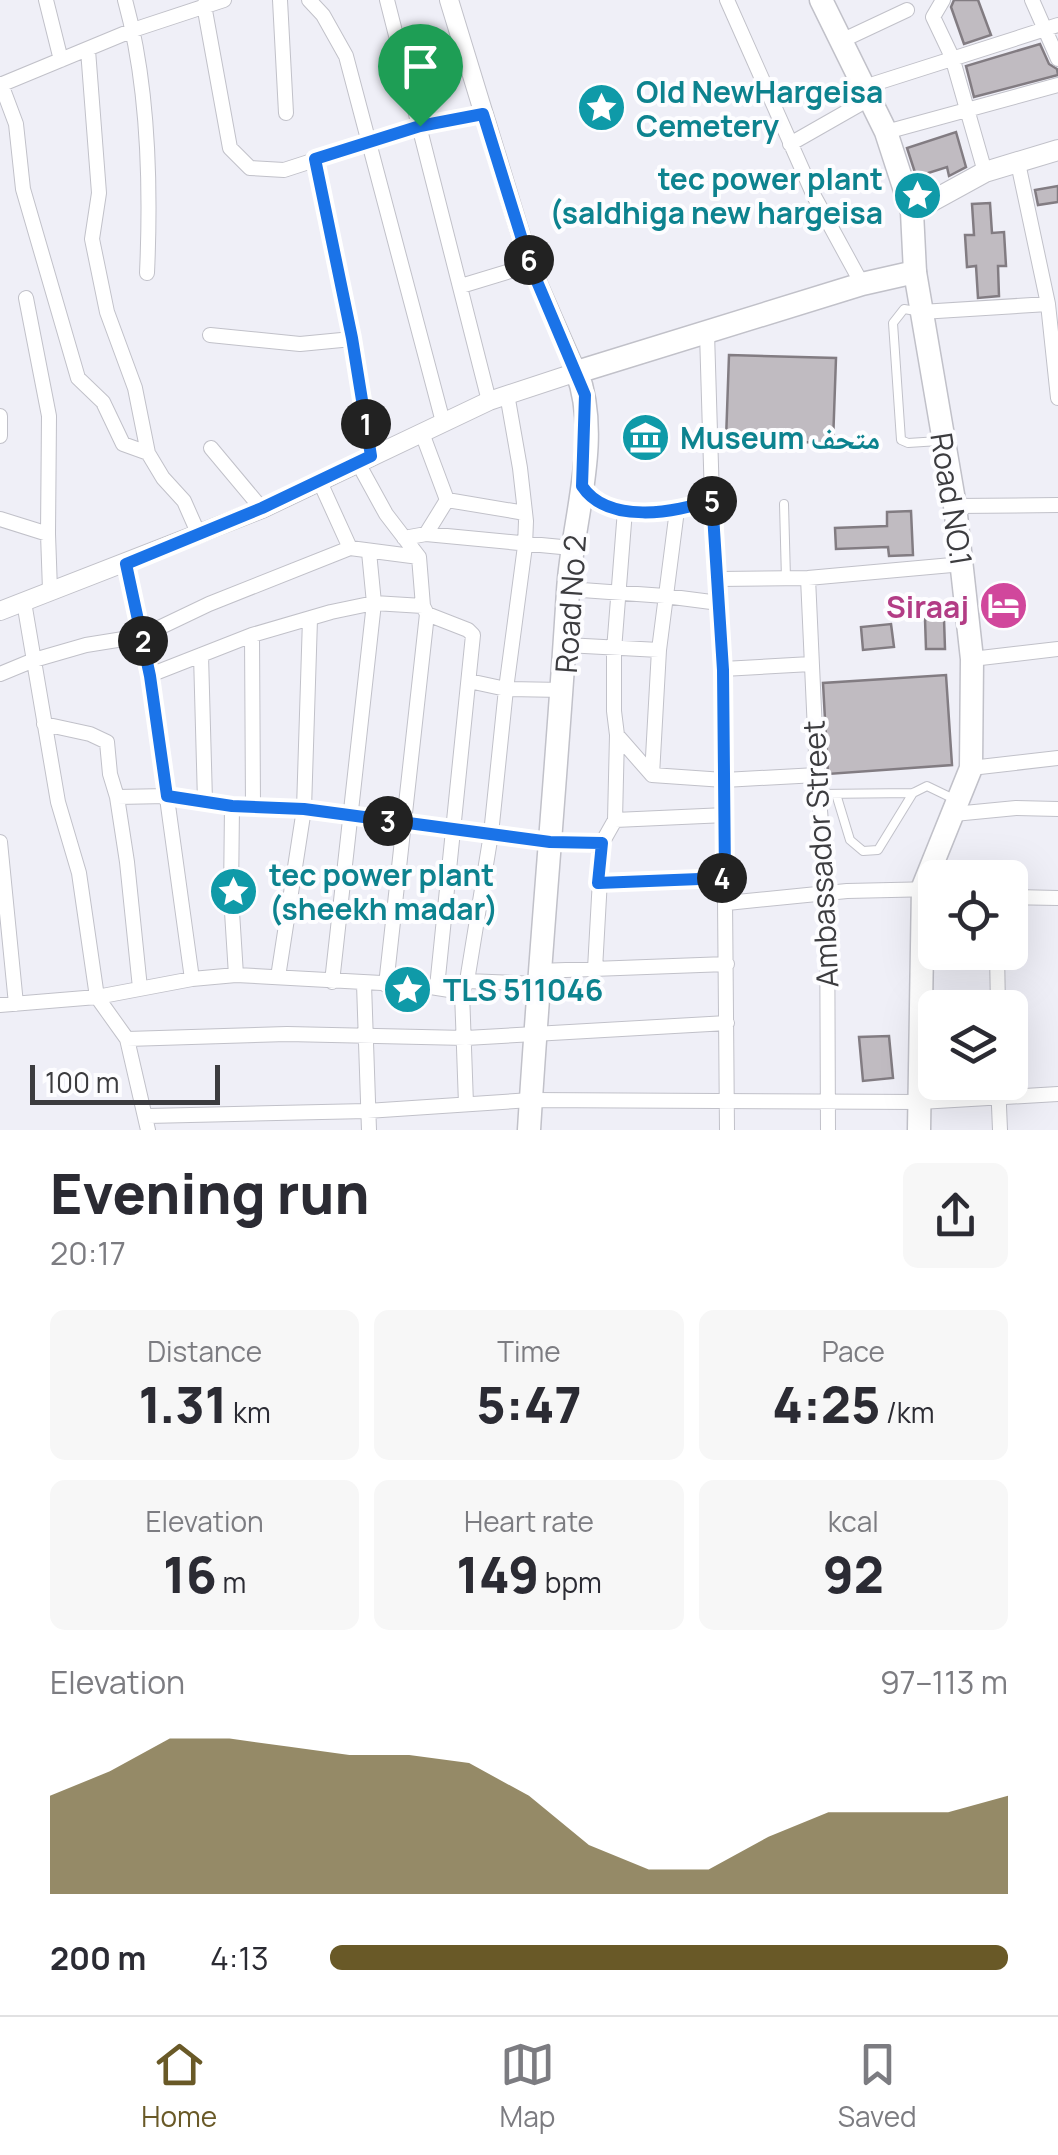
<!DOCTYPE html>
<meta charset="utf-8">
<style>
body{margin:0;font-family:Manrope,"Noto Naskh Arabic",sans-serif;background:#f7f7f7;color:#2b2b33;height:100vh;display:flex;flex-direction:column;font-size:38px;white-space:nowrap}
*{box-sizing:border-box;margin:0}
p{font-size:32px;color:#7c7c81}
.icon{flex:none;width:55px;height:55px;fill:none;stroke:currentColor;stroke-width:2;stroke-linecap:round;stroke-linejoin:round}
.map{position:relative;height:1130px;overflow:hidden}
.panel{display:flex;flex-direction:column;background:#fff;flex:1}
.panel>*{flex:none}
.buttons{position:absolute;left:918px;top:860px;display:grid;gap:20px}
.buttons a{display:grid;place-items:center;width:110px;height:110px;border-radius:15px;background:#fff;box-shadow:0 10px 40px #0002;font-size:50px}
.scale{position:absolute;left:30px;bottom:25px;width:190px;box-sizing:border-box;padding-left:10px;border:5px solid #3c3c3f;border-top:0;font-size:28px;line-height:35px;white-space:nowrap;color:#3c3c3f;-webkit-text-stroke:8px #fdfdff;paint-order:stroke}
.pin{position:absolute;display:grid;place-items:center;width:85px;height:85px;color:#fff;margin:-102px -42px;border-radius:50% 50% 50% 0;rotate:-45deg;box-shadow:0 0 10px #0007}
.pin .icon{rotate:45deg}
.km{position:absolute;width:50px;height:50px;margin:-25px;border-radius:50%;background:#222;color:#fff;font-size:28px;line-height:50px;text-align:center}
.round{display:grid;place-items:center;flex:none;width:105px;height:105px;border-radius:15px;background:#f7f7f7}
.headline{display:flex;align-items:center;justify-content:space-between;height:170px;padding:0 50px}
h1{font-size:55px;font-weight:800;line-height:75px}
.figures{display:grid;grid-template-columns:repeat(3,1fr);gap:15px;height:170px;padding:10px 50px}
.figures div{display:grid;align-content:center;border-radius:15px;background:#f7f7f7;text-align:center}
.figures b{font-size:50px;font-weight:800}
.figures small{font-size:28px;font-weight:400}
.figures p{font-size:28px}
.chart{height:280px;padding:20px 50px}
.chart p{display:flex;justify-content:space-between}
.chart svg{width:100%;height:180px;margin-top:10px;fill:#695927;opacity:.7}
ul{padding:0 50px;list-style:none;font-size:32px}
li{display:grid;grid-template-columns:160px 120px 1fr;align-items:center;height:75px}
li i{height:25px;border-radius:12px;background:#695927}
.tab-bar{display:flex;justify-content:space-around;align-items:center;height:140px;border-top:2px solid #e1e1e2;background:#fff;font-size:28px;color:#7c7c81}
.tab-bar a{display:grid;justify-items:center;gap:5px}
.tab-bar .active{color:#695927}
.map>svg:first-child{display:block}
.building{fill:#c0bbc1;stroke:#827c82;stroke-width:2.5}
.lines{fill:none;stroke-linecap:round;stroke-linejoin:round}
.service-casing{stroke:#c1c1c9;stroke-width:10}
.minor-casing{stroke:#c1c1c9;stroke-width:16}
.tertiary-casing{stroke:#c1c1c9;stroke-width:20}
.secondary-casing{stroke:#c1c1c9;stroke-width:22}
.primary-casing{stroke:#c1c1c9;stroke-width:25}
.trunk-casing{stroke:#c1c1c9;stroke-width:25}
.service{stroke:#fff;stroke-width:8}
.minor{stroke:#fff;stroke-width:14}
.tertiary{stroke:#fff;stroke-width:18}
.secondary{stroke:#fff;stroke-width:20}
.primary{stroke:#fff;stroke-width:22}
.trunk{stroke:#fff;stroke-width:22}
.route-casing{stroke:#fff;stroke-width:20}
.route{stroke:#1a73e8;stroke-width:12}
.labels{text-anchor:middle;dominant-baseline:central;stroke-width:8;stroke-linejoin:round;paint-order:stroke}
.culture-label{font-size:30px;font-weight:bold;fill:#0d838f;stroke:#fdfdff;text-anchor:start}
.street-label{font-size:30px;fill:#3c3c3f;stroke:#fdfdff}
.hotel-label{font-size:30px;font-weight:bold;fill:#b23c85;stroke:#fdfdff;text-anchor:end}
</style>
<div class="map">
<svg width="1058" height="1130" viewBox="0 0 1058 1130">
<rect width="100%" height="100%" fill="#efeff7"/>
<path class="building" d="M954,0h24l13,35 -27,9 -13,-37z
M1040,44l9,20 8,5 1,6 -84,22 -8,-31z
M956,132l10,35 -17,9 -2,-9 -19,6 4,11 -12,4 -13,-40z
M1058,186v16l-20,3 -3,-15z
M990,203l2,30 12,-1 2,34h-8l1,30 -21,2 -2,-32 -9,1 -2,-32h9l-2,-31z
M729,355l107,3 -3,85 -107,-3z
M911,511l2,44 -24,1 -1,-9 -52,2 -1,-21 52,-2v-14z
M925,619h19l1,30h-19z
M891,624l3,23 -31,3 -2,-23z
M946,675l6,90 -124,9 -5,-91z
M889,1036l4,42 -30,3 -4,-44z"/>
<g class="lines">
<defs>
<path id="service" d="M916,311l-12,-2 -11,14 8,117 7,3 31,-2
M784,504l2,75
M818,794l95,-1 14,-7 27,13
M836,794l14,46 13,11 15,-1 35,-57"/>
<path id="minor" d="M46,0l15,60
M125,0c24,86 26,184 22,273
M280,0l6,113
M309,0l14,15 23,41 97,366
M387,0l102,401
M727,0l87,196 48,88
M943,0l-10,17 19,40 33,115
M1032,0l26,59
M204,5l26,143 20,20 34,2 136,-44 63,-12
M841,41l66,-31
M88,50l11,143 -7,46 15,73 28,76 13,65 15,25 21,23 15,34
M1,84l15,40 7,65 55,189 25,24 20,42 25,9
M0,85l133,-55 91,-30
M864,87l194,-62
M886,132l172,-47
M790,144l79,-45
M315,159l37,180
M1018,163l30,141 10,94
M461,286l69,-21
M26,298l23,118 -1,118
M921,312l127,-8
M707,333l5,166 11,170 4,461
M210,335l90,9 52,-5 19,117
M0,416v20
M422,433l25,67
M211,448l51,61
M358,463l28,51 33,43 4,49 4,8 -41,371
M320,482l30,66
M582,486c25,39 94,28 130,13
M447,500l78,13
M955,506l103,-1
M0,519l48,15 2,56
M426,534l21,-34
M404,538l22,-4 146,14
M126,564l24,111 42,304
M808,578l9,197 10,118 1,237
M718,579l90,-1 155,-14
M568,589l97,7 54,7
M24,602l34,200 21,71 18,124 30,42 21,91
M427,614l41,16 5,5 -36,352
M252,635l1,171
M566,645l93,5
M201,655l4,146
M972,659l86,-10
M723,669l88,-5
M0,674l34,-14 52,-15 56,-9 67,-32 141,-56 69,9
M150,675l102,-40 79,-23 43,-9 49,3
M469,681l37,8 57,1
M44,724l46,10 17,8 3,32 7,23 10,65 13,126
M617,735l35,40 72,5 93,-5
M971,768l87,-10
M652,775l7,-125 18,-140
M117,797l50,-1 65,10 72,3 246,33 52,1
M232,806l-1,90 5,79
M954,814l62,-6 42,1
M615,820l111,-5
M0,842l16,162
M597,883l128,-5
M1010,897l48,1
M727,903l120,-12 88,-2
M997,952l1,56
M595,969l7,-126 13,-23 2,-85 -3,-24v-61l11,-140
M539,971l188,-7
M278,977l26,-168 6,-190
M467,981l71,3
M332,982l42,-379 -5,-51
M364,984l5,146
M0,1005l97,-8 95,-18 44,-4 182,10 44,7
M127,1039l160,-5 179,4 261,-15
M998,1082l2,48
M466,1104l-4,-112 5,-11 24,-147 15,-145 19,-143 1,-25 -6,-53 -13,-74
M147,1116l220,-5 164,-11 389,2 138,-8"/>
<path id="tertiary" d="M0,611l262,-102 227,-108 88,-29 -47,-107 -81,-265"/>
<path id="secondary" d="M912,212l73,-40 73,-22"/>
<path id="primary" d="M529,1130c11,-180 28,-359 39,-539 4,-70 34,-151 9,-219l285,-88 53,-12"/>
<path id="trunk" d="M821,0l65,132 26,80 3,60 40,234 17,153 -1,109 -48,119 -4,243"/>
</defs>
<use href="#service" class="service-casing"/>
<use href="#minor" class="minor-casing"/>
<use href="#tertiary" class="tertiary-casing"/>
<use href="#secondary" class="secondary-casing"/>
<use href="#primary" class="primary-casing"/>
<use href="#trunk" class="trunk-casing"/>
<use href="#service" class="service"/>
<use href="#minor" class="minor"/>
<use href="#tertiary" class="tertiary"/>
<use href="#secondary" class="secondary"/>
<use href="#primary" class="primary"/>
<use href="#trunk" class="trunk"/>
</g>
<g class="lines">
<defs>
<path id="route" d="M483,114l47,151 55,130 -3,91c25,38 94,28 130,13l11,171 2,208 -127,5 4,-40 -52,-1 -246,-33 -72,-3 -65,-10 -17,-120 -24,-112 136,-56 109,-52 -19,-118 -37,-179 105,-33z"/>
</defs>
<use href="#route" class="route-casing"/>
<use href="#route" class="route"/>
</g>
<defs>
<symbol id="sight-disc" viewBox="-11 -11 22 22"><circle r="9.5" fill="#0f9aa8" stroke="#fdfdff"/><path d="M0-6L1.8-2.2L6-1.7L2.9 1.2L3.7 5.4L0 3.3L-3.7 5.4L-2.9 1.2L-6-1.7L-1.8-2.2Z" fill="#fff"/></symbol>
<symbol id="museum-disc" viewBox="-11 -11 22 22"><circle r="9.5" fill="#0f9aa8" stroke="#fdfdff"/><path d="M0-6L6-3V-2H-6V-3ZM-5-1h2V3h-2ZM-1-1h2V3h-2ZM3-1h2V3H3ZM-6 4H6V6H-6Z" fill="#fff"/></symbol>
<symbol id="hotel-disc" viewBox="-11 -11 22 22"><circle r="9.5" fill="#d1479c" stroke="#fdfdff"/><path d="M-6-4.5h1.5V1H6V5H4.5V3h-9V5H-6ZM-4 0a1.8 1.8 0 1 1 3.6 0ZM.5 0V-2.5h3Q6-2.5 6 0Z" fill="#fff"/></symbol>
</defs>
<g fill-rule="evenodd">
<use href="#sight-disc" x="574" y="80" width="55" height="55"/>
<use href="#sight-disc" x="890" y="168" width="55" height="55"/>
<use href="#museum-disc" x="618" y="410" width="55" height="55"/>
<use href="#hotel-disc" x="976" y="578" width="55" height="55"/>
<use href="#sight-disc" x="206" y="864" width="55" height="55"/>
<use href="#sight-disc" x="380" y="962" width="55" height="55"/>
</g>
<g class="labels">
<g class="culture-label">
<text x="636" y="91">Old NewHargeisa<tspan x="636" dy="34">Cemetery</tspan></text>
<text x="883" y="178" text-anchor="end">tec power plant<tspan x="883" dy="34">(saldhiga new hargeisa</tspan></text>
<text x="680" y="437">Museum متحف</text>
<text x="269" y="874">tec power plant<tspan x="269" dy="34">(sheekh madar)</tspan></text>
<text x="443" y="989">TLS 511046</text>
</g>
<g class="street-label">
<text transform="translate(952 499) rotate(81)">Road NO.1</text>
<text transform="translate(570 604) rotate(-86)">Road No 2</text>
<text transform="translate(820 854) rotate(-93)">Ambassador Street</text>
</g>
<g class="hotel-label">
<text x="969" y="606">Siraaj</text>
</g>
</g>
</svg>
<div class="buttons">
<a><svg class="icon" aria-label="locate" viewBox="0 0 24 24"><circle cx="12" cy="12" r="6"/><path d="M12 2v4M12 18v4M2 12h4M18 12h4"/></svg></a>
<a><svg class="icon" aria-label="layers" viewBox="0 0 24 24"><path d="M12 4l9 5-9 5-9-5zM3 14l9 5 9-5"/></svg></a>
</div>
<div class="scale">100 m</div>
<div class="pin" style="left:420px;top:126px;background:#1e9e55"><svg class="icon" aria-label="arrive" viewBox="0 0 24 24"><path d="M6 21V4h12l-3 4 3 4H6"/></svg></div>
<b class="km" style="left:366px;top:424px">1</b>
<b class="km" style="left:143px;top:641px">2</b>
<b class="km" style="left:388px;top:821px">3</b>
<b class="km" style="left:722px;top:878px">4</b>
<b class="km" style="left:712px;top:501px">5</b>
<b class="km" style="left:529px;top:260px">6</b>
</div>
<section class="panel">
<div class="headline"><div><h1>Evening run</h1><p>20:17</p></div><a class="round"><svg class="icon" aria-label="share" viewBox="0 0 24 24"><path d="M12 15V3M7 8l5-5 5 5M5 13v7h14v-7"/></svg></a></div>
<div class="figures">
<div><p>Distance</p><b>1.31<small> km</small></b></div>
<div><p>Time</p><b>5:47</b></div>
<div><p>Pace</p><b>4:25<small> /km</small></b></div>
</div>
<div class="figures">
<div><p>Elevation</p><b>16<small> m</small></b></div>
<div><p>Heart rate</p><b>149<small> bpm</small></b></div>
<div><p>kcal</p><b>92</b></div>
</div>
<div class="chart"><p><span>Elevation</span>97–113 m</p>
<svg viewBox="0 0 160 44" preserveAspectRatio="none"><path d="M0 44V20L10 14L20 6L30 6L40 8L50 10L60 10L70 12L80 20L90 32L100 38L110 38L120 30L130 24L140 24L150 24L160 20V44z"/></svg>
</div>
<ul>
<li><b>200 m</b>4:13<i style="width:100%"></i></li>
</ul>
</section>
<nav class="tab-bar">
<a class="active"><svg class="icon" aria-label="home" viewBox="0 0 24 24"><path d="M3 11l9-7 9 7M6 9v11h12V9"/></svg>Home</a>
<a><svg class="icon" aria-label="map" viewBox="0 0 24 24"><path d="M3 6l6-2 6 2 6-2v14l-6 2-6-2-6 2zM9 4v14M15 6v14"/></svg>Map</a>
<a><svg class="icon" aria-label="saved" viewBox="0 0 24 24"><path d="M7 4h10v16l-5-4-5 4z"/></svg>Saved</a>
</nav>
